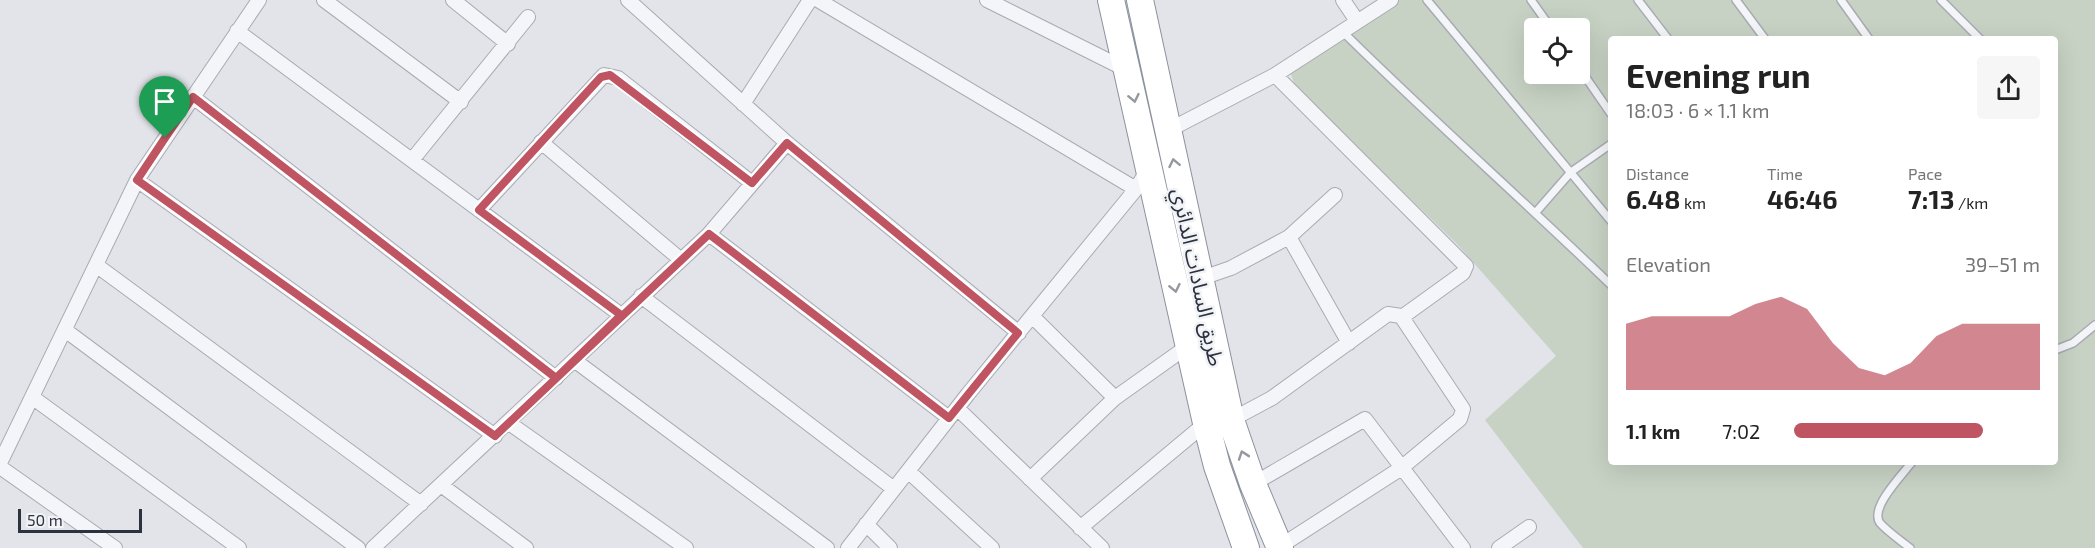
<!DOCTYPE html>
<meta charset="utf-8">
<style>
body{margin:0;font-family:"Exo 2","Noto Sans Arabic",sans-serif;background:#f6f6f6;color:#222;height:100vh;display:flex;flex-direction:column;font-size:22px;white-space:nowrap}
*{box-sizing:border-box;margin:0}
p{font-size:20px;color:#767676}
.icon{flex:none;width:33px;height:33px;fill:none;stroke:currentColor;stroke-width:2;stroke-linecap:round;stroke-linejoin:round}
.map{position:relative;flex:1;overflow:hidden}
.side{position:absolute;left:1608px;top:36px;width:450px;height:429px;display:flex;flex-direction:column;background:#fff;border-radius:6px;box-shadow:0 6px 24px #0002}
.side>*{flex:none}
.fabs{position:absolute;left:1524px;top:18px;display:grid;gap:12px}
.fabs a{display:grid;place-items:center;width:66px;height:66px;border-radius:6px;background:#fff;box-shadow:0 6px 24px #0002;font-size:30px}
.scale{position:absolute;left:18px;bottom:15px;width:124px;box-sizing:border-box;padding-left:6px;border:3px solid #2c323f;border-top:0;font-size:16px;line-height:21px;white-space:nowrap;color:#2c323f;-webkit-text-stroke:4px #f1f3f6;paint-order:stroke}
.pin{position:absolute;display:grid;place-items:center;width:51px;height:51px;color:#fff;margin:-62px -26px;border-radius:50% 50% 50% 0;rotate:-45deg;box-shadow:0 0 6px #0007}
.pin .icon{rotate:45deg}
.round{display:grid;place-items:center;flex:none;width:63px;height:63px;border-radius:6px;background:#f6f6f6}
.headline{display:flex;align-items:center;justify-content:space-between;height:102px;padding:0 18px}
h1{font-size:33px;font-weight:700;line-height:45px}
.figures{display:grid;grid-template-columns:repeat(3,1fr);gap:9px;height:102px;padding:6px 18px}
.figures div{display:grid;align-content:center}
.figures b{font-size:26px;font-weight:700}
.figures small{font-size:16px;font-weight:400}
.figures p{font-size:16px}
.chart{height:168px;padding:12px 18px}
.chart p{display:flex;justify-content:space-between}
.chart svg{width:100%;height:108px;margin-top:6px;fill:#bf5562;opacity:.7}
ul{padding:0 18px;list-style:none;font-size:20px}
li{display:grid;grid-template-columns:96px 72px 1fr;align-items:center;height:45px}
li i{height:15px;border-radius:8px;background:#bf5562}
.map>svg:first-child{display:block}
.green{fill:#c7d2c4;fill-rule:evenodd}
.lines{fill:none;stroke-linecap:round;stroke-linejoin:round}
.lane-casing{stroke:#a8abb3;stroke-width:10}
.street-casing{stroke:#a8abb3;stroke-width:16}
.highway-casing{stroke:#8b929e;stroke-width:28}
.lane{stroke:#f4f5f8;stroke-width:7}
.street{stroke:#f4f5f8;stroke-width:14}
.highway{stroke:#fff;stroke-width:26}
.oneway{stroke:#96989f}
.route-casing{stroke:#fff;stroke-width:12}
.route{stroke:#bf5562;stroke-width:8}
.labels{text-anchor:middle;dominant-baseline:central;stroke-width:5;stroke-linejoin:round;paint-order:stroke}
.street-label{font-size:21px;fill:#2c323f;stroke:#f1f3f6}
</style>
<div class="map">
<svg width="2095" height="548" viewBox="0 0 2095 548">
<rect width="100%" height="100%" fill="#e2e4e9"/>
<path class="green" d="M1398,0h697v548h-512l-98,-128 71,-64 -99,-112 -161,-156 -7,-19zM1534,28h46v46h-46zM1611,39h444v423h-444z"/>
<g class="lines">
<defs>
<path id="lane" d="M1427,0l184,221
M1531,0l20,28
M1638,0l30,39
M1736,0l29,39
M1841,0l28,39
M1941,0l39,39
M1342,31c88,87 180,168 269,254
M1580,69l31,45
M1536,212l35,-40 40,-28
M2055,350l18,-7 22,-18
M1910,548c-10,-8 -22,-16 -30,-25 -11,-15 23,-49 32,-61"/>
<path id="street" d="M324,0l137,102
M453,0l55,44
M628,0l159,143 232,190
M818,0l318,189
M987,0l140,70
M1343,0l14,21
M237,31l384,284
M1275,75l191,191 -3,7 -61,44
M193,97l363,281
M743,104l67,-104
M1167,131l108,-56 116,-75
M541,142l139,117
M412,160l116,-143
M137,180l358,256
M479,210l125,-135 14,3 134,105
M709,234l240,184
M1289,237l60,106
M96,265l325,239
M1199,279l32,-11 58,-31 46,-42
M641,296l253,193
M1032,316l83,82
M65,330l293,218
M574,360l253,188
M32,397l207,151
M957,408l145,140
M1231,420l41,-22 116,-84 13,2 62,93 -3,10 -60,50 -121,78
M509,423l177,125
M0,463l137,-283 122,-180
M0,467l115,81
M908,471l84,77
M1030,479l85,-81 73,-52
M1253,484l112,-65 98,129
M441,485l85,63
M866,524l24,24
M1080,528l126,-105
M373,548l336,-314 78,-91
M848,548l120,-154 168,-205 12,-20
M1499,548l30,-21"/>
<path id="highway" d="M1111,0l95,423 11,43 29,82
M1140,0l91,420 22,64 27,64"/>
</defs>
<use href="#lane" class="lane-casing"/>
<use href="#street" class="street-casing"/>
<use href="#highway" class="highway-casing"/>
<use href="#lane" class="lane"/>
<use href="#street" class="street"/>
<use href="#highway" class="highway"/>
</g>
<defs><path id="oneway-chevron" d="M-2-3.5L2.5 0L-2 3.5" fill="none" stroke-width="1.6" stroke-linecap="round" stroke-linejoin="round" transform="scale(1.5)"/></defs>
<g class="oneway">
<use href="#oneway-chevron" transform="translate(1134 98) rotate(78)"/>
<use href="#oneway-chevron" transform="translate(1174 163) rotate(-102)"/>
<use href="#oneway-chevron" transform="translate(1175 288) rotate(78)"/>
<use href="#oneway-chevron" transform="translate(1243 455) rotate(-109)"/>
</g>
<g class="lines">
<defs>
<path id="route" d="M165,138l-28,42 358,256 214,-202 240,184 69,-85 -231,-190 -35,40 -142,-108 -9,2 -122,133 142,105 -65,63 -363,-281 -28,41"/>
</defs>
<use href="#route" class="route-casing"/>
<use href="#route" class="route"/>
</g>
<g class="labels">
<g class="street-label">
<text transform="translate(1199 277) rotate(78)">طريق السادات الدائري</text>
</g>
</g>
</svg>
<div class="fabs">
<a><svg class="icon" aria-label="locate" viewBox="0 0 24 24"><circle cx="12" cy="12" r="6"/><path d="M12 2v4M12 18v4M2 12h4M18 12h4"/></svg></a>
</div>
<div class="scale">50 m</div>
<div class="pin" style="left:165px;top:138px;background:#1e9e55"><svg class="icon" aria-label="arrive" viewBox="0 0 24 24"><path d="M6 21V4h12l-3 4 3 4H6"/></svg></div>
<section class="side">
<div class="headline"><div><h1>Evening run</h1><p>18:03 · 6 × 1.1 km</p></div><a class="round"><svg class="icon" aria-label="share" viewBox="0 0 24 24"><path d="M12 15V3M7 8l5-5 5 5M5 13v7h14v-7"/></svg></a></div>
<div class="figures">
<div><p>Distance</p><b>6.48<small> km</small></b></div>
<div><p>Time</p><b>46:46</b></div>
<div><p>Pace</p><b>7:13<small> /km</small></b></div>
</div>
<div class="chart"><p><span>Elevation</span>39–51 m</p>
<svg viewBox="0 0 160 44" preserveAspectRatio="none"><path d="M0 44V17L10 14L20 14L30 14L40 14L50 9L60 6L70 11L80 25L90 35L100 38L110 33L120 22L130 17L140 17L150 17L160 17V44z"/></svg>
</div>
<ul>
<li><b>1.1 km</b>7:02<i style="width:77%"></i></li>
</ul>
</section>
</div>
